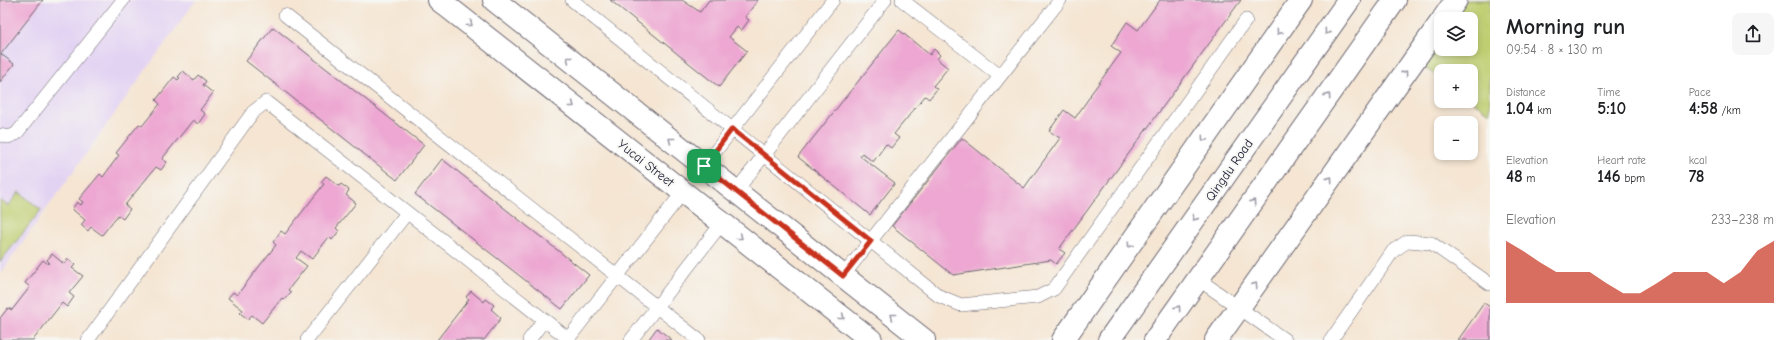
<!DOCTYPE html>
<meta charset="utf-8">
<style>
body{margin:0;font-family:"Comic Neue",sans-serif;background:#f6f6f6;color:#202124;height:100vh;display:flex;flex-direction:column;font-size:15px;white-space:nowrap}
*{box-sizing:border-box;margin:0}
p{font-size:13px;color:#757577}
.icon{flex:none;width:22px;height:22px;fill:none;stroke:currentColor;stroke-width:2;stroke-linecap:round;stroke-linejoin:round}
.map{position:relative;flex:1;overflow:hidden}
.side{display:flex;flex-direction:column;background:#fff;width:300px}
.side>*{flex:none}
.fabs{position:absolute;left:1434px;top:12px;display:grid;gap:8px}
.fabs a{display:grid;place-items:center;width:44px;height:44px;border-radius:8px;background:#fff;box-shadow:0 2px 6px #0003;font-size:20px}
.pin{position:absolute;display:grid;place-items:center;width:34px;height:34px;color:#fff;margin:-17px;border-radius:8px;box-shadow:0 2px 6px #0006}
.round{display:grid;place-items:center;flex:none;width:42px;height:42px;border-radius:8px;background:#f6f6f6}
.headline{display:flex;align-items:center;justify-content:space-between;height:68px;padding:0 16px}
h1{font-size:22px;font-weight:700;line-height:30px}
.figures{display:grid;grid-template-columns:repeat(3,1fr);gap:6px;height:68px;padding:4px 16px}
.figures div{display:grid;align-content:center}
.figures b{font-size:17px;font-weight:700}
.figures small{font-size:11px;font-weight:400}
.figures p{font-size:11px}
.chart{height:112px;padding:8px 16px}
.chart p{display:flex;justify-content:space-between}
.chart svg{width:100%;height:72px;margin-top:4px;fill:#c8321e;opacity:.7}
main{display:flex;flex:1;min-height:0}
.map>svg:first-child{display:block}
.built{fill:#e3d3f3}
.green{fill:#bfce71;stroke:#707856}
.building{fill:#eda7d2}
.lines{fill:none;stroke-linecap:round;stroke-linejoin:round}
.lane-casing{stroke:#6c6670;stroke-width:14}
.street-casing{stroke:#6c6670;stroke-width:24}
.secondary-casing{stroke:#6c6670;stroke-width:24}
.highway-casing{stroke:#6c6670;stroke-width:24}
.lane{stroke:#fff;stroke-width:13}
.street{stroke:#fff;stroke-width:22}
.secondary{stroke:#fff;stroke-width:22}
.highway{stroke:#fff;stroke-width:22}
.oneway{stroke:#9c9ca7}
.route-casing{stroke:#fff;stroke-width:8}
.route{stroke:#c8321e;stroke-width:5}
.labels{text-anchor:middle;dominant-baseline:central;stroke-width:3.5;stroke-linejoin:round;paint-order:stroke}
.street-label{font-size:13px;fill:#22223b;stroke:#f6f6f2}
</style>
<main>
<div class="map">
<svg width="1490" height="340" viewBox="0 0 1490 340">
<rect width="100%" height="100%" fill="#f6f6f2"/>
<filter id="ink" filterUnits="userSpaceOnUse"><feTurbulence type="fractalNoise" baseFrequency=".025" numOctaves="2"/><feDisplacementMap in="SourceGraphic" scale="8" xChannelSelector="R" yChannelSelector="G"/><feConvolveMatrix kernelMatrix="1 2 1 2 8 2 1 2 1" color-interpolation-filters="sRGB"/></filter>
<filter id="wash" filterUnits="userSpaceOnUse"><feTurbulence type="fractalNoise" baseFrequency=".012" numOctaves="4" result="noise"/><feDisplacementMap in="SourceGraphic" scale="16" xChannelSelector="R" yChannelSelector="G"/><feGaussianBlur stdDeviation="0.9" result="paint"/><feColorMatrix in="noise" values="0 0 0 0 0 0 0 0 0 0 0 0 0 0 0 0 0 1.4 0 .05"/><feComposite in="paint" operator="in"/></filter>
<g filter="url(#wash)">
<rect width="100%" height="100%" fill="#f5e5d2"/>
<path class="built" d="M0,0h196l-196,274z"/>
<path class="green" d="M1466,0h24v113l-19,-13v-29h-30v8l-22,-15 22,-29v14h30v-30h-18z
M19,192l22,18 -41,52v-62l8,6z"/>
<g id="blocks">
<path class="building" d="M0,0h43l-42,54 13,10 -14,18z
M610,0h72l18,12 9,-12h49l-13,17 4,3 -8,11 -4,-4 -8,10 18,14 -28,36z
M1160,0h81l-182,249 6,4 -9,11 -5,-4 -98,15 -61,-49 70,-88 62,50 36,-50 -11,-7 15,-21 11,8 16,-23h-1l31,-42 -10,-7 16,-24 11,8z
M273,27l151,118 -27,35 -151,-119z
M899,30l31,25 4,-6 6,6 -3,4 11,9 -15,18 4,3 -8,10 -4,-3 -31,38 5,4 -8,10 -5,-4 -13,18 -11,-9 -2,3 35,27 -25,32 -72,-58z
M183,71l11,9 4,-5 8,6 -3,4 10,8 -13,17 5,4 -7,10 -5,-4 -31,39 5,3 -6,8 -5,-3 -31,38 5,4 -7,10 -5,-4 -16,20 -11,-8 -3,4 -7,-6 4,-5 -13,-11 5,-7 4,3 2,-3 -4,-3 21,-25 3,3 16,-22 -3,-2 23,-29 3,2 18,-22 -4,-4 18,-23 4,3 2,-2 -2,-1z
M442,159l147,116 -27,34 -147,-115z
M326,176l13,10 2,-2 8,6 -3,5 10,8 -20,25 3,3 -7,9 -3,-3 -17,22 -11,-8 -5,7 11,8 -19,24 3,2 -7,8 -2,-2 -20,25 -10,-8 -4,4 -8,-6 3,-3 -15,-12 5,-6 4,3 39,-50 -3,-3 8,-11 4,3 39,-50 -3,-2z
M52,254l12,10 4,-5 7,6 -3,3 11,8 -14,17 5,4 -7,10 -5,-4 -29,37h-33v-22l8,-10 4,2 18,-23 -5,-4 18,-23 5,4 1,-2 -2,-2z
M471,291l13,11 2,-3 8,6 -3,4 10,9 -17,22h-47l32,-41 -3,-2z
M1484,303l6,4v33h-32z
M657,328l15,12h-24z"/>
</g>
</g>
<g filter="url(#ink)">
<use href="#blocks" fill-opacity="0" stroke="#6c6670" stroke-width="1"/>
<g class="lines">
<defs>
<path id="lane" d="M572,0l367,296 22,9 77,-8 16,-8 192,-269
M902,0l98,76
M285,15l414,325
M0,135l8,2 8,-3 107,-134
M704,166l129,-166
M736,191l149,-191
M843,276l217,-276
M1198,279l87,61
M568,339l115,-147
M88,340l165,-228 13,-10 304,238
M307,340l100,-127
M529,340l15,-20
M631,340l91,-117
M1331,340l62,-89 15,-10 23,2 59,41"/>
<path id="street" d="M1443,19l13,-19
M1063,340l238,-340
M1216,340l225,-318"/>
<path id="secondary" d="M439,0l432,340
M494,0l430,340"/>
<path id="highway" d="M1109,340l240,-340
M1155,340l240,-340"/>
</defs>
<use href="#lane" class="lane-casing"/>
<use href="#street" class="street-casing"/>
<use href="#secondary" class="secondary-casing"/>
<use href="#highway" class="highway-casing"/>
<use href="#lane" class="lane"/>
<use href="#street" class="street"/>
<use href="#secondary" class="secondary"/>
<use href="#highway" class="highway"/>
</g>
<defs><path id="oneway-chevron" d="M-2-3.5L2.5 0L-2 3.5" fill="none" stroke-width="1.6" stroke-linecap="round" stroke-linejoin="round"/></defs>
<g class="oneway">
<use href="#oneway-chevron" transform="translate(470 24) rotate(38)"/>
<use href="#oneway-chevron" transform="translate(1279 32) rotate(125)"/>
<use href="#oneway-chevron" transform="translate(1327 32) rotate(125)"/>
<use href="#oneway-chevron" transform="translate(569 59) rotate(-142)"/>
<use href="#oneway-chevron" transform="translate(1405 73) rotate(-55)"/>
<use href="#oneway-chevron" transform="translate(1328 96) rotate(-55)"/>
<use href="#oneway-chevron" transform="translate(572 105) rotate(38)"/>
<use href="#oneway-chevron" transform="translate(1204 139) rotate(125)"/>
<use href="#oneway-chevron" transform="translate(671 140) rotate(-142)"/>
<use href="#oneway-chevron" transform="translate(1330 179) rotate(-55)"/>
<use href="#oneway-chevron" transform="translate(1253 202) rotate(-55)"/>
<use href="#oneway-chevron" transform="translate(1195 218) rotate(125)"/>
<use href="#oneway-chevron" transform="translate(740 237) rotate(38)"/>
<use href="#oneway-chevron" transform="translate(1130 245) rotate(125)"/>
<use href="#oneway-chevron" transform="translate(1255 285) rotate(-55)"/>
<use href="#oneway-chevron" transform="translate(1178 308) rotate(-55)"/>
<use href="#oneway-chevron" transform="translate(893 316) rotate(-142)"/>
<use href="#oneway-chevron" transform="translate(842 317) rotate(38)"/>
</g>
</g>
<g class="lines" filter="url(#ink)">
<defs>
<path id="route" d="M732,129l139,112 -28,35 -139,-110z"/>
</defs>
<use href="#route" class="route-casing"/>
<use href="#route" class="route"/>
</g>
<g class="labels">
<g class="street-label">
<text transform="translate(646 163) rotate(38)">Yucai Street</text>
<text transform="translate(1229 170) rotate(-55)">Qingdu Road</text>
</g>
</g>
</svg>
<div class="fabs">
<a><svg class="icon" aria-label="layers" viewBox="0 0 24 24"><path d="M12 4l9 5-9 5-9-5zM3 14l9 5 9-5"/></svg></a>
<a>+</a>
<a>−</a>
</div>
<div class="pin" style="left:704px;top:166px;background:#1e9e55"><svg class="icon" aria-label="arrive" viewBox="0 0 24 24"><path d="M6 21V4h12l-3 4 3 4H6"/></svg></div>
</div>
<section class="side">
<div class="headline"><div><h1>Morning run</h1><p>09:54 · 8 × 130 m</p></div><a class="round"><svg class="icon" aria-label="share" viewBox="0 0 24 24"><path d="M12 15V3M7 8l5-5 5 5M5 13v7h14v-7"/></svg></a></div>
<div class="figures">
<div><p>Distance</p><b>1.04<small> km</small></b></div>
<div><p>Time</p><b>5:10</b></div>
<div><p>Pace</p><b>4:58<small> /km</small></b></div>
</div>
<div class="figures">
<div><p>Elevation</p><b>48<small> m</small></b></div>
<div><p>Heart rate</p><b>146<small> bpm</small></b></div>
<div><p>kcal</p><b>78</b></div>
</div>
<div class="chart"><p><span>Elevation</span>233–238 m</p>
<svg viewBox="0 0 160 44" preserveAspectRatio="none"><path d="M0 44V6L10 12L20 19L30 25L40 25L50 25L60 32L70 38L80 38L90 32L100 25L110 25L120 25L130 32L140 25L150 12L160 6V44z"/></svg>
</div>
</section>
</main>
